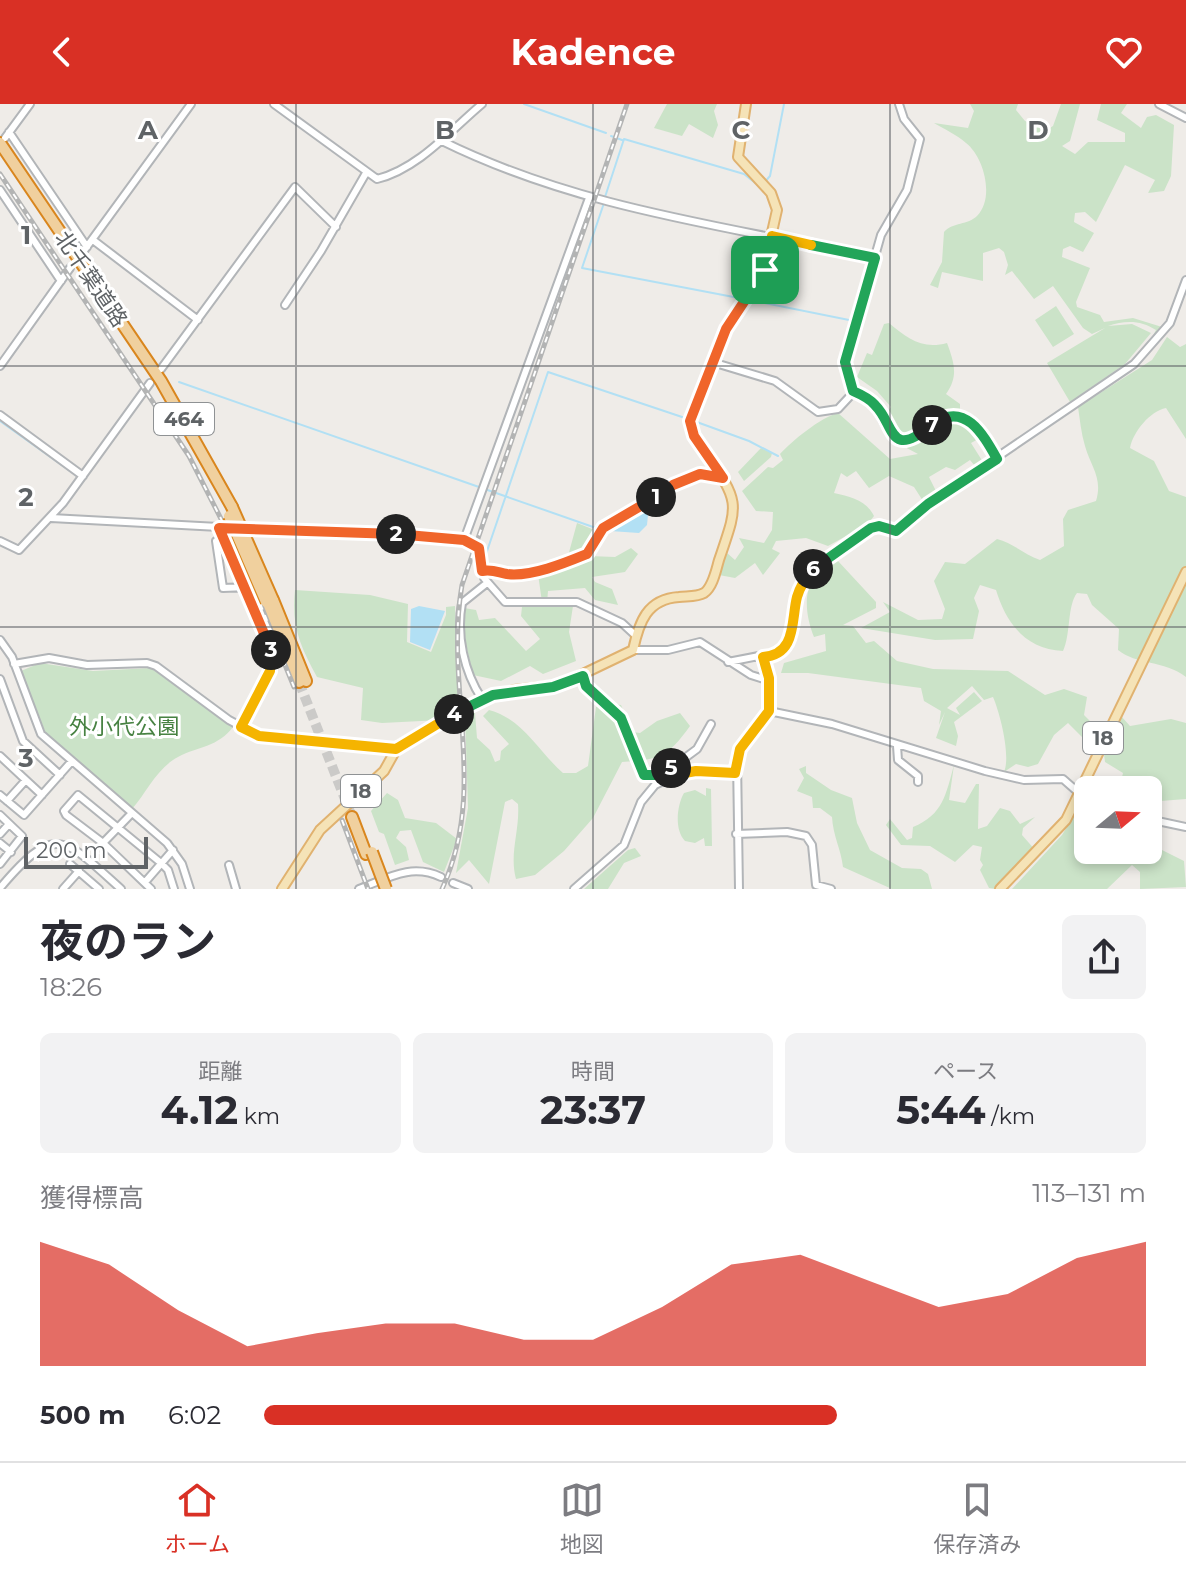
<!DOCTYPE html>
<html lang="ja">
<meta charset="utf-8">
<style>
body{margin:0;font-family:Montserrat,"Noto Sans JP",sans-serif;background:#f2f2f3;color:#2b2b33;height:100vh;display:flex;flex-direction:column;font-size:30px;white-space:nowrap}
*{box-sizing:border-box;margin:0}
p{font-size:26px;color:#7c7c81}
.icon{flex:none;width:44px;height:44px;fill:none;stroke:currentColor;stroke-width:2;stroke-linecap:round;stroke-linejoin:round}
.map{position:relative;height:785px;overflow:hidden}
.drawer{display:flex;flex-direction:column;background:#fff;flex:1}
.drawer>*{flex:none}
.needle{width:52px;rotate:71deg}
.buttons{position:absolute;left:1074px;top:672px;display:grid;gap:16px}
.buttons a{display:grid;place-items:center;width:88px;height:88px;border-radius:12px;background:#fff;box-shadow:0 4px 12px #0003;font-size:40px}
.scale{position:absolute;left:24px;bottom:20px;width:124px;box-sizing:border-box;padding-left:8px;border:4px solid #5f6366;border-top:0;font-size:22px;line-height:28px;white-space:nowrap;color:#5f6366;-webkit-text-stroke:6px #fff;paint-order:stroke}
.pin{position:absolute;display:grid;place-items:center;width:68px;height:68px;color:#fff;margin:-34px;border-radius:16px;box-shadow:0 4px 12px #0006}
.km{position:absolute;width:40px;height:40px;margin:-20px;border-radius:50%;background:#222;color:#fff;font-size:22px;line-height:40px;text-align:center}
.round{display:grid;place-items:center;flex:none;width:84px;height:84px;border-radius:12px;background:#f2f2f3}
.headline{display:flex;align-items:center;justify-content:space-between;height:136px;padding:0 40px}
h1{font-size:44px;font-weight:700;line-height:60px}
.stats{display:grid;grid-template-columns:repeat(3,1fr);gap:12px;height:136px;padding:8px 40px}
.stats div{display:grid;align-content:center;border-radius:12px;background:#f2f2f3;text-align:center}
.stats b{font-size:40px;font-weight:700}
.stats small{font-size:22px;font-weight:400}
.stats p{font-size:22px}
.chart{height:224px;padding:16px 40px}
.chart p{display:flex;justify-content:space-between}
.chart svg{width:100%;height:144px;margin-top:8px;fill:#d93025;opacity:.7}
ul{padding:0 40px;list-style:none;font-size:26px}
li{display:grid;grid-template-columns:128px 96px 1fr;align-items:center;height:60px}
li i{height:20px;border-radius:10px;background:#d93025}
header{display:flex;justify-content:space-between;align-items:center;height:104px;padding:0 40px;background:#d93025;color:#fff;font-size:36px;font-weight:700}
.menu{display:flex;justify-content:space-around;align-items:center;height:112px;border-top:2px solid #e1e1e2;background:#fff;font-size:22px;color:#7c7c81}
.menu a{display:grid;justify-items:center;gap:4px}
.menu .active{color:#d93025}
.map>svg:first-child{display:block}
.green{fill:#cbe3c8}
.water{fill:#b2e0f4}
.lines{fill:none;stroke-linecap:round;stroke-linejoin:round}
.stream{stroke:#b2e0f4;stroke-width:2}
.highway-tunnel{stroke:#cbcac8;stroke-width:10;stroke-dasharray:10 5;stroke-linecap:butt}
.minor-casing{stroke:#b2b5b8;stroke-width:10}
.major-casing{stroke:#e0b270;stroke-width:12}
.highway-casing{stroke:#d9861e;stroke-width:14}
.minor{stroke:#fff;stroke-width:6}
.major{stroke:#f5e3b7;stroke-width:8}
.highway{stroke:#f0d09e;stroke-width:10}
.rail-casing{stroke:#b3b4b4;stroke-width:5}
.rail{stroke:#fff;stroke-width:2;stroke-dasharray:6;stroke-linecap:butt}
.major-bridge-casing{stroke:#e0b270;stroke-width:12;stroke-linecap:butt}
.highway-bridge-casing{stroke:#d9861e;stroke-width:14;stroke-linecap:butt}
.major-bridge{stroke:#f5e3b7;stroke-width:8}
.highway-bridge{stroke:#f0d09e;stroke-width:10}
.split-1-casing{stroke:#fff;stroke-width:16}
.split-2-casing{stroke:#fff;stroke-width:16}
.split-3-casing{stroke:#fff;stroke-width:16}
.split-4-casing{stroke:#fff;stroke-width:16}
.split-5-casing{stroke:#fff;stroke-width:16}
.split-6-casing{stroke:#fff;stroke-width:16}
.split-7-casing{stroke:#fff;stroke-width:16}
.split-8-casing{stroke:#fff;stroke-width:16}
.split-9-casing{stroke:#fff;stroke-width:16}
.split-1{stroke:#f0652b;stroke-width:10}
.split-2{stroke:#f0652b;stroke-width:10}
.split-3{stroke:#f0652b;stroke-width:10}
.split-4{stroke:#f5b400;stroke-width:10}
.split-5{stroke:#22a559;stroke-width:10}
.split-6{stroke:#f5b400;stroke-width:10}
.split-7{stroke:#22a559;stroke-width:10}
.split-8{stroke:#22a559;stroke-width:10}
.split-9{stroke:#f5b400;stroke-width:10}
.grid{fill:none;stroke:#5f6366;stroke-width:2;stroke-opacity:0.55}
.labels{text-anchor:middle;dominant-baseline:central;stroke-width:6;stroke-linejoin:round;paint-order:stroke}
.shield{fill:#fff;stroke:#8f9294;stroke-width:2}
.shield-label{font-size:20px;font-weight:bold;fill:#5f6366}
.street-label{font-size:22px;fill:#5f6366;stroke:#fff}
.park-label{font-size:22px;fill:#478242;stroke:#fff}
.grid-label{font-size:26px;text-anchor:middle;font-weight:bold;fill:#5f6366;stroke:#fff;stroke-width:6;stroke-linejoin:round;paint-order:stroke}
</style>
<header><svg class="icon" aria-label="back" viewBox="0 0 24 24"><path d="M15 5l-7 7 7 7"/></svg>Kadence<svg class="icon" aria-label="heart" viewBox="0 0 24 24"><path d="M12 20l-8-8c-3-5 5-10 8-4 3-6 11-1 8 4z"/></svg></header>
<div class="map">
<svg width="1186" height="785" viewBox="0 0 1186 785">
<rect width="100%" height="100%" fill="#efece8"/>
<path class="green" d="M667,0h50l-3,7 4,14 -5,13 -24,-14 -7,12 -28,-8z
M970,0h48l-2,6 9,11 23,8 5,-3 8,-22h19l-10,37 -8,5 13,8 13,-12h37v-9l-28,-13 4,-16h26l-6,9 20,15 6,-11 9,-2 18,10 -3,51 -7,15 -16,2 7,-13 -30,-15 -29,57 -11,-10 -10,1 -1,9 20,11 -11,19 -13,-6 -7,3 -1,8 28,11 -14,34 1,5 23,8 4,7 29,-4 29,9 -13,16 7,-13c-15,-10 -31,-10 -48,-4l24,-2 19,9 -26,31 -55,38 -23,-39 58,-35 -13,6 -9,-6 -30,-42 -19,13 -22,-28 -7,4 3,-10 -4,-13 -5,-4 -16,5v28l-41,-9 -4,16 -8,-3 12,-23 2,-30c9,-10 24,-7 33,-16 18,-18 7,-59 -11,-73 -9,-8 -22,-14 -32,-20l34,5 6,-17z
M1056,202l18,28 -21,13 -18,-27z
M889,219c18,15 33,27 58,20 7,19 12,33 -1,51l14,10v6c-21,6 -33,19 -52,26l-16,-7 -6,-15 5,-7 -14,-16 -20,-14 10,-24 5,2 12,-31z
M1167,233l13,10 6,-3v95l-20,-31c-16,3 -33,24 -36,40l24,13 15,30 17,6v180c-22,-17 -50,-12 -68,-27l1,-21 -27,-24 -5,-11 -10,-1c-10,13 -6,41 -14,58 -37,-1 -57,-28 -67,-61l-16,-5 -6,13 5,13 -6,28 -38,1 -74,-12 29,-16 -7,-10 35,18 24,-1 3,-10 -11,-28 11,-19 20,2 32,-25c16,4 28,16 43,21l24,-14 -1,-27 5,-9 28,-9c7,-23 -5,-34 -11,-55 -4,-13 -5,-26 -7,-39l74,-47z
M838,309l52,46 28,-5 -17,-9 2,-4c34,-3 47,-38 79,-4l-11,6 12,19 -8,4 -5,-6 -15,10 -9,-3 -17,10 7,14 -13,10 -9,-14 -25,-11 -20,12 -13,-17 -9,6 -6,-4 -7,20c17,4 32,7 40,23l-6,8 -40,22 -22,-8 -30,3 -4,8 8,4 -17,22 -8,-12 -20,15 -16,-3 8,-22 8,7 9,-13 -5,-9 25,5 8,-13 1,-18 -17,-1 -14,-20 26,-24 5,1 10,-8 -3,-6c12,-13 41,-37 58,-41z
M761,344l11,5 -1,4 -27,24 -6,-9z
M577,419l20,8 -7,18 -22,7z
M631,444l7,6 -13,18 -33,5 3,5 17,7 6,16 -23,-5 -10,-12 -37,3 -1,12 26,3 -4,26 7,29 -33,13 -13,-8 -29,15 -28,-6 -10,-44 1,-23 12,2 3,10 16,-2 31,33 14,-12 -19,-23 1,-9 20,-5 -4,-28 51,-18 26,1z
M838,457l38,41v6l-33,17 10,1 13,17 8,-2 23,20 36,8 75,2 37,24 19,-6 23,8 -3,18 9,9 -10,14 -15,-15 -14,12 -16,29 -10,3 -12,-3 -12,8c7,-16 -4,-59 -11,-75l-9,3 -12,-14 -25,22 13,7 -4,-7 18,-16 8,9 -28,21 4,14 -2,10 -20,-8 9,-26 -6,13 2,-14 -17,-10 -3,-13 -113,-15h-27l3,-10 42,-12 -1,-17 -11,3c-12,-30 -12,-64 24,-76z
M295,486l75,5 38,9 -1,38 24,10 15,-37v-8l9,-1 3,101 -17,13 -59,3 -21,-3 2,-32 -46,-11c-17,-31 -26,-52 -22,-87z
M40,559l53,8 58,-3 82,59c-15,20 -34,19 -55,30 -21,11 -31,35 -46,52l-85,-73 -26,-65z
M606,599l15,2 12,27 7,1 17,-12 23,-8 10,13c-22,31 -32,34 -68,36l-29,56 -29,33 -29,24 -19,4c-7,-25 4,-49 2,-75l-6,-5 -7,3 -16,82 -20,-24 -13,13 12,-65 -3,-94 7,-4 3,3 2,25 13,12 5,12 5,-2 1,-9 8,-7 -26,-28 6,-6c34,9 49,41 74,63h13l12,-7 8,-59z
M1121,612l9,10 41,-7 15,4v76l-38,3v-12h-29l4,-17 -18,-11 -1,-8z
M954,661l-5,35 16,3 11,-19h3l-1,45 9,-3 13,-18 10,3 10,13 15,-7 -12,11 -1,7 14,16 -40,38 -7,-1 -9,-18 3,-5 -3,-5 2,-13 -9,-2 -18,17 -25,-16 -29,-1 -15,-20 4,-6 17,21 5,-2 1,-11c30,-12 33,-33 41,-62z
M806,662v7l25,17 21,8 5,25 13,27 32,18 19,1 7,5 4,15h-40l-49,-22c-2,-18 -10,-31 -11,-50l-12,-9h-7l-1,-11 -15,-6 7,-13 -5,-9z
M706,684l5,1 1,57h-7l-1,-8 -9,5 -10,-2c-11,-11 -8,-36 -1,-48l11,-3 11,6z
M387,689l11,7 7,18 31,5 21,16 -13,33 -21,-10 -12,-32 -11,1 -4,7 10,9 3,13 -14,5 -11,-31 -5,-2 -8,-21z
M1088,699v23l-4,1 4,7v16h74l22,11 2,26 -46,2v-17l-8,-7 -25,24h-95l50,-54 18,-29z
M635,744l6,8 -17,7 -16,26h-24l44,-39z"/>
<path class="water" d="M642,407l6,4 -1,10 -8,8 -29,-2v-5z
M419,502l26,5 -15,39 -20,-8 1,-33z"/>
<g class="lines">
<path class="stream" d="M524,0l82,29
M611,32l11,4
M764,79l6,-7 14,-72
M605,93l19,-58 120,35 15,12
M604,99l-22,65 162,31
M750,196l104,21
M179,278l417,146 32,-16
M0,317l80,57
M694,317l55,20 29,15
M495,463l-9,1 -1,-11 63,-185 140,47"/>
<path class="highway-tunnel" d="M299,578l53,135"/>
<defs>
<path id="minor" d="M274,0l103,75c41,-10 74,-49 105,-75
M1159,0l27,14
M9,28l78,115
M5,34l25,-34
M442,37c138,68 285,85 433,117
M0,86l61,91
M93,136l105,80
M83,148l108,-148
M285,201l36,-54 45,-78
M712,258l63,19 43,31 20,-3 13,-14 -6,-33 36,-127 26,-45 13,-51 -16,-20 -5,-15
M0,262l70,-98
M161,265l134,-182 41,40
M853,287c32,12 23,35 46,47 50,3 48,-65 98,21
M0,311l83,61
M51,414l413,22 15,8 5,30 21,24h72l45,21 12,11
M219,424l52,123 -4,26 -26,50
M225,434l-9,3 7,47 24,-1
M464,436l125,-342
M0,437l19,9 44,-47 87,-120
M482,467c11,-2 15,2 25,3 16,1 70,-12 82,-22 6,-5 8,-15 12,-22l39,-21 33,-24 30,-11 20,4
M0,536l12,17 29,77 126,109 15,21 8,25
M633,546h35l32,-8 51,33 16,5
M728,558l51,-10 12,-15 9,-46 17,-26 54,-37 28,1 29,-25 206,-140 36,-41 16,-43
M14,560l35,-6 38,7 60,-2 9,3 73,54 30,16 137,13
M583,572l3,10 35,32 23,57h11l16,-15 10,3
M0,575l23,62 37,34
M482,595c-18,-27 -26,-64 -20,-96l25,-20
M769,607l63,13 153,47 39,9 39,-1 25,22
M897,642l1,14 20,16v6
M0,652l42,39
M673,671l-3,-6 27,-20 14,-25
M0,691l24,20 47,-53
M7,697l18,-20
M0,711l22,21 -22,28
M1148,715l38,8
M0,730l9,-10
M736,730l51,-2 19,4 6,9 4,40 15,4
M0,739l11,9
M103,739l28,-29
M70,760l29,25
M229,761l7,24
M146,777l27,-31
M453,779l15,6
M0,784c56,-66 63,-51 121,1
M63,785l16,-18
M151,785l-48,-46 -37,-28 -2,-4 14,-16 83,68 7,7 6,19
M359,785c29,-11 52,-26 82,-12
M574,785l50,-44 17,-43 14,-17 30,-14 50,2
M739,785l-2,-129 3,-11 29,-38v-33l-6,-21"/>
<path id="major" d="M469,604l13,-9 32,-9 46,-5 73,-35c6,-28 14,-51 46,-53 8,-1 18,0 25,-4 9,-6 12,-23 15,-33 19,-56 22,-57 -13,-106 -7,-11 -15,-20 -16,-33l36,-92 36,-53 15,-66 -6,-17 -33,-36 8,-53
M282,785l38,-59 64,-59 14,-25 59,-34
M1000,785l66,-69 120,-248"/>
<path id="highway" d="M0,39l161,238 71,126
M273,496l33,81
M266,498l33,80
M352,713l14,37"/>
</defs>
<use href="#minor" class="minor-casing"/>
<use href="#major" class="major-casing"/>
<use href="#highway" class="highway-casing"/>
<use href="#minor" class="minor"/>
<use href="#major" class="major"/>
<use href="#highway" class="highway"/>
<defs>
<path id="rail" d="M0,70l189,282 55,108 50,123
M342,716l26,69
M442,785c47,-102 2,-200 20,-304l165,-481"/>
</defs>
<use href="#rail" class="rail-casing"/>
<use href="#rail" class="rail"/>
<defs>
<path id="major-bridge" d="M457,608l12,-4"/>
<path id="highway-bridge" d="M232,403l41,93
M229,412l37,86
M372,748l14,37"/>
</defs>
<use href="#major-bridge" class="major-bridge-casing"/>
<use href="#highway-bridge" class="highway-bridge-casing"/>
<use href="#major-bridge" class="major-bridge"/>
<use href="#highway-bridge" class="highway-bridge"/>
</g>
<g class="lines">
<defs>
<path id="split-1" d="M656,393l17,-12 27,-11 23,4 -29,-42 -4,-15 36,-92 39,-59"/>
<path id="split-2" d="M396,430l68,6 15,8 3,23c10,-2 15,1 25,3 24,3 58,-11 80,-20l16,-26 53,-31"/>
<path id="split-3" d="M271,546l-52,-122 177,6"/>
<path id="split-4" d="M271,546l-1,21 -29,56 18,9 137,13 58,-35"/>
<path id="split-5" d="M454,610l39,-19 60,-8 30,-11 3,10 35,32 23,57h11l16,-15h7l3,3 -10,5"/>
<path id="split-6" d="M671,664l2,7 23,-4 39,2 5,-24 29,-38v-33l-6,-21c34,-2 28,-37 34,-60 3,-10 9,-20 16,-28"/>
<path id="split-7" d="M813,465l58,-41 8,-2 17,5 32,-27 69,-45c-14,-25 -33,-59 -65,-34"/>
<path id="split-8" d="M811,141l64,13 -30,104 8,29c7,3 17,8 22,14 20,19 13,56 57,20"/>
<path id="split-9" d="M765,166l7,-34 39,9"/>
</defs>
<use href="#split-1" class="split-1-casing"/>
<use href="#split-2" class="split-2-casing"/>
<use href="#split-3" class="split-3-casing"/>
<use href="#split-4" class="split-4-casing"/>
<use href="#split-5" class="split-5-casing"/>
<use href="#split-6" class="split-6-casing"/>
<use href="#split-7" class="split-7-casing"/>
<use href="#split-8" class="split-8-casing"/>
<use href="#split-9" class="split-9-casing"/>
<use href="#split-1" class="split-1"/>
<use href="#split-2" class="split-2"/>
<use href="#split-3" class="split-3"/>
<use href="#split-4" class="split-4"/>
<use href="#split-5" class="split-5"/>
<use href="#split-6" class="split-6"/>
<use href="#split-7" class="split-7"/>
<use href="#split-8" class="split-8"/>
<use href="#split-9" class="split-9"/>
</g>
<path class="grid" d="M296,0v785M593,0v785M890,0v785M0,262h1186M0,523h1186"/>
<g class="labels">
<g class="shield">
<rect x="154" y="299" width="60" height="32" rx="6"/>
<rect x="1083" y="618" width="40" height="32" rx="6"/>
<rect x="341" y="671" width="40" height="32" rx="6"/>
</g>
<g class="shield-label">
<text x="184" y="315">464</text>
<text x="1103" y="634">18</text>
<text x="361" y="687">18</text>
</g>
<g class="street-label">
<text transform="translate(91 175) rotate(56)">北千葉道路</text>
</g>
<g class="park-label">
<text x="124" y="622">外小代公園</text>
</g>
</g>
<g class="grid-label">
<text x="148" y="35">A</text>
<text x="445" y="35">B</text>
<text x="741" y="35">C</text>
<text x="1038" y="35">D</text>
<text x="26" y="140">1</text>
<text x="26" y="402">2</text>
<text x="26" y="663">3</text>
</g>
</svg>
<div class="buttons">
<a><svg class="needle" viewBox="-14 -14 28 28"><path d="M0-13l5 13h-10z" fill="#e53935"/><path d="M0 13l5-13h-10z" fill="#7c7c81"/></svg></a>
</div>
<div class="scale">200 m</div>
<div class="pin" style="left:765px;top:166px;background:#1e9e55"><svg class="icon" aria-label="arrive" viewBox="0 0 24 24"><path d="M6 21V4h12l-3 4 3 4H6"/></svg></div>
<b class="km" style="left:656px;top:393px">1</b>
<b class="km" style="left:396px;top:430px">2</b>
<b class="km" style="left:271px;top:546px">3</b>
<b class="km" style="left:454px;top:610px">4</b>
<b class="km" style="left:671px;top:664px">5</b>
<b class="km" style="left:813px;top:465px">6</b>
<b class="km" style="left:932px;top:321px">7</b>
</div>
<section class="drawer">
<div class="headline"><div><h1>夜のラン</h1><p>18:26</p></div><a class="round"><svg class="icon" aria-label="share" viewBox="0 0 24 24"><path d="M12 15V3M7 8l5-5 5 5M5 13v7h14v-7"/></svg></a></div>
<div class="stats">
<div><p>距離</p><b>4.12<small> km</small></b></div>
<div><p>時間</p><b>23:37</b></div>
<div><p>ペース</p><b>5:44<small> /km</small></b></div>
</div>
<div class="chart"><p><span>獲得標高</span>113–131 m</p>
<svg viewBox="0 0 160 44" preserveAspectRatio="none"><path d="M0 44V6L10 13L20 27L30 38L40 34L50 31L60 31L70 36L80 36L90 26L100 13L110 10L120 18L130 26L140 22L150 11L160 6V44z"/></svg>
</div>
<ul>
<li><b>500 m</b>6:02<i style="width:65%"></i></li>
</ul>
</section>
<nav class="menu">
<a class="active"><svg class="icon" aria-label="home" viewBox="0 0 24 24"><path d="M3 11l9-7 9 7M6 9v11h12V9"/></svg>ホーム</a>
<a><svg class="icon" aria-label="map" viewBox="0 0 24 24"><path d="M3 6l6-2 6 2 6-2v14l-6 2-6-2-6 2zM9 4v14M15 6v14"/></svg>地図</a>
<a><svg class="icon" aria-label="saved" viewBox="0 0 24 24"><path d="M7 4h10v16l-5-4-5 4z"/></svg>保存済み</a>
</nav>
